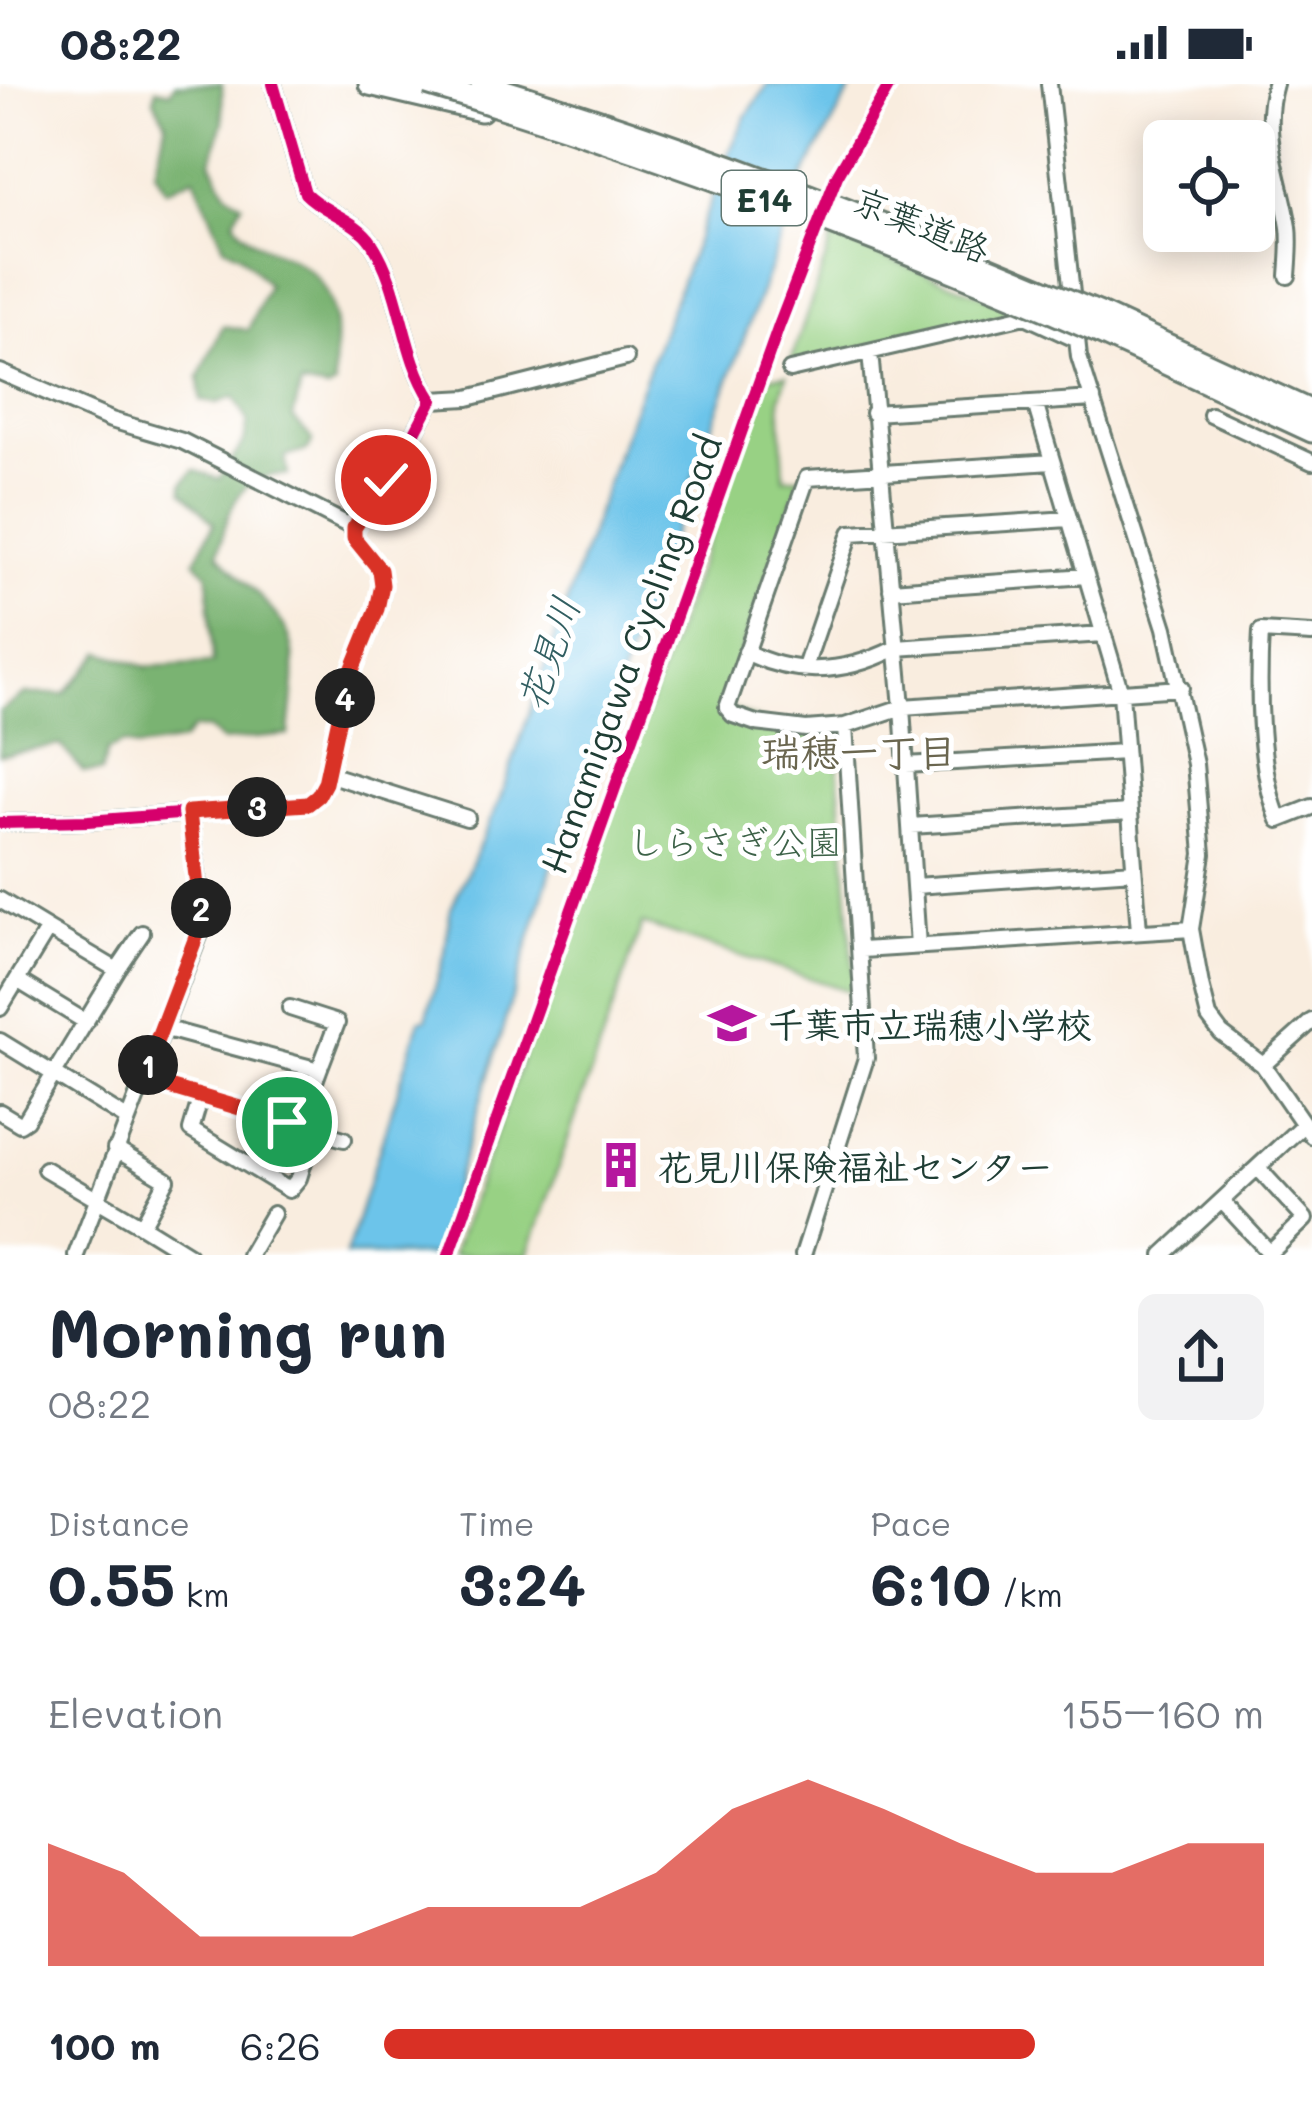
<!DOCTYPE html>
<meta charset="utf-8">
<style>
body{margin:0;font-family:Mali,"Klee One",sans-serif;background:#f2f2f3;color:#1f2937;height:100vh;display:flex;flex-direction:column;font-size:45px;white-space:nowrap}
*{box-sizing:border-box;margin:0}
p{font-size:39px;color:#747a83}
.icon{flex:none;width:66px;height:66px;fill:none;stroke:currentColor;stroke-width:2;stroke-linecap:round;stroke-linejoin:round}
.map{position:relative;height:1171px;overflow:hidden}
.details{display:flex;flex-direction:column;background:#fff;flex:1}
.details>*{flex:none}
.tools{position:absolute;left:1143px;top:36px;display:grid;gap:24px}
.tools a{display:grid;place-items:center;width:132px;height:132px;border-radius:18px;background:#fff;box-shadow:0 6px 30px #0003;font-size:60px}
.pin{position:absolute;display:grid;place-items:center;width:102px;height:102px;color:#fff;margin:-51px;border:6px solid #fff;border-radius:50%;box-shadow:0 3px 12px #0007}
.km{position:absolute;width:60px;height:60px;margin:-30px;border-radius:50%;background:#222;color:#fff;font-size:33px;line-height:60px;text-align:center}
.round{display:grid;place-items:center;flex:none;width:126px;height:126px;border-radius:18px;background:#f2f2f3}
.overview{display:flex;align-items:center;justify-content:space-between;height:204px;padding:0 48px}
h1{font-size:66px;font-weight:800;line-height:90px}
.figures{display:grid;grid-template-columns:repeat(3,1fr);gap:18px;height:204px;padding:12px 48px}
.figures div{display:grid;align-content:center}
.figures b{font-size:60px;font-weight:800}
.figures small{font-size:33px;font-weight:400}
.figures p{font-size:33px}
.chart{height:336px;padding:24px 48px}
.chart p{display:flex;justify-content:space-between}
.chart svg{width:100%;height:216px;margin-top:12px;fill:#d93025;opacity:.7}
ul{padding:0 48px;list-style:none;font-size:39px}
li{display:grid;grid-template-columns:192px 144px 1fr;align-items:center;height:90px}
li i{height:30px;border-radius:15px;background:#d93025}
.status{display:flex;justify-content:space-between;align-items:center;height:84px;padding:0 60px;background:#fff;direction:ltr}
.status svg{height:33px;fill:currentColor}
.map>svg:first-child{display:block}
.green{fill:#98d184;stroke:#5c875c;stroke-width:3}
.forest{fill:#7ab372;stroke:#4c7853;stroke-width:3}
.water{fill:#6cc4ea;stroke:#46808f;stroke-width:3}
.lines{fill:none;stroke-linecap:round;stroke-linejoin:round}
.minor-casing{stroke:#6b7b70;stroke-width:20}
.highway-casing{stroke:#6b7b70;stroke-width:27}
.minor{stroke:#fff;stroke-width:14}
.highway{stroke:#fff;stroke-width:21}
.highway-bridge-casing{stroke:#6b7b70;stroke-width:27;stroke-linecap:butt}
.highway-bridge{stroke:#fff;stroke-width:21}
.cycleway-casing{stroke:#fff;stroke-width:20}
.cycleway{stroke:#d6006c;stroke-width:12}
.route-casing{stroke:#fff;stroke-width:24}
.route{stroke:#d93025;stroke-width:15}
.labels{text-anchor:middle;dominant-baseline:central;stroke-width:10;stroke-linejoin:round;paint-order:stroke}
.shield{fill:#fff;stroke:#627771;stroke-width:3}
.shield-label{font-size:33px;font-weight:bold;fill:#1f3d34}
.street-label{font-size:36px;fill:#1f3d34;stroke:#fff}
.park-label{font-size:36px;fill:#3d6248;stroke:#fff}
.poi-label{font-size:36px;font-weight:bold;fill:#1f3d34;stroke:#fff;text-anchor:start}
.water-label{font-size:39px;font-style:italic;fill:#325f62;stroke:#fff}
.neighbourhood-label{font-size:39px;font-weight:bold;fill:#6a664f;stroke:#fff}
</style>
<div class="status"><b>08:22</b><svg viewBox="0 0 49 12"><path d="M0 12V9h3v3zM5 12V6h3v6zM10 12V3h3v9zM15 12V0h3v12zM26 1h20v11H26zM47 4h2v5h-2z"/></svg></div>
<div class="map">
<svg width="1312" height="1171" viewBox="0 0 1312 1171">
<rect width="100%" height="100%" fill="#fff"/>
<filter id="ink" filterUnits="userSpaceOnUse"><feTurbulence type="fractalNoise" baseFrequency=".00833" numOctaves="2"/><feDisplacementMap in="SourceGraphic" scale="24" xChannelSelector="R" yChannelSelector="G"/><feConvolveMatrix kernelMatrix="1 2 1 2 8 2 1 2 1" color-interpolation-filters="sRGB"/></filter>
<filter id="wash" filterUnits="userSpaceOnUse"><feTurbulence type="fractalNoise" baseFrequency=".004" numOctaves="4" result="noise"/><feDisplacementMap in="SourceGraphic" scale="48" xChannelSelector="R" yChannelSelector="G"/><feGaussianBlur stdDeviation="2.7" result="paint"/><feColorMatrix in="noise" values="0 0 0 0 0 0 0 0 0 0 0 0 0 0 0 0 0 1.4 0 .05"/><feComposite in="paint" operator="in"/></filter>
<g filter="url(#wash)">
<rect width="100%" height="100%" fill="#f9eddf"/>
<path class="green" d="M833,153l192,75 -235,52z
M787,291l-7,23 4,80 17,-1 -78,228 65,28 43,2 5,4 19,254 -213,-69 -114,331h-76l314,-878z"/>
<path class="forest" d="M175,0h47l1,38 -12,39 16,32 15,10 -8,17c25,46 88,22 100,100 4,21 -2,44 1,66l-7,4 -27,-5 -8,33 20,22 -5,10 -23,7 3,18c-51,-4 -60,37 -70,79 19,21 56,53 69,78 14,28 4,72 2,103l-67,6 -14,-12 -15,-1 -10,13 -46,7 -13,-5 -16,7 -7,22h-18l-22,-27 -61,10v-44l25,-17h39l38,-42 44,15 67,-4 -5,-88 -13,-14 19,-38 -31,-32v-8l11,-13 25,9 25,-37 4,-21 -14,-24 -18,6 -15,-2 -2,-24 24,-51 25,4 20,-45 -28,-31 -16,-8 -30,-69 -28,13 -11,-19 11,-49 -12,-22 2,-11 14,3z"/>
<path class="water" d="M768,0h86l-52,95 -250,687 -118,389h-88l74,-235 6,-1 19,-66 5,-42 50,-112 122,-360 107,-286 16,-35z"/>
</g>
<g filter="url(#ink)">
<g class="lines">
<defs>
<path id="minor" d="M1049,0l30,273 86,271 30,136 8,90 -12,75 10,56 8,32 12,16 42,32 49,71
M1275,0c-15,50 6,94 14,143 2,16 0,33 -1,49
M870,268l32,355 16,239
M790,286l235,-54 50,23
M0,288l111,48 71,21 172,87
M432,316l36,-2 158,-40
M1035,319l86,290 18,238
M873,329l220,-14
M1211,331l101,47
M1052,378l-245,16 -80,230 6,7 23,8 50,6 39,-3 57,-19 279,-19
M891,506l195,-14
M1312,550l-51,-3c-3,55 -3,138 18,189l33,-13
M746,568c51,26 101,21 150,-4l207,-14
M804,586l47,-137 218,-14
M906,681l219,-13
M328,690l139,44
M0,739l88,-2 220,-17 10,-7 7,-14c10,-34 14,-68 23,-102 9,-31 34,-64 34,-97 1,-24 -28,-32 -28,-56l49,-73 29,-55c-31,-47 -29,-109 -60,-157 -16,-24 -48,-30 -67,-50l-32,-109
M911,742l219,-14
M915,802l219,-15
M0,816l48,29 -48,79
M862,866l329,-21
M117,886l25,-37
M17,896l69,42
M163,944l156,42 18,-47 -47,-15
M0,957l127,78
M1263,981l49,-44
M142,995l202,60
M201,1012l-10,34 98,60 10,-12 15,-48
M0,1028l20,12 6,-4 91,-150 -69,-41
M287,1038l25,-33 7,-19
M45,1085l97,57 25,-46 -52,-31
M1222,1117l48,52 35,-34 -47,-51
M142,1142l47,29
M76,1171l123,-319 2,-31 -12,-93
M249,1171l24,-41
M803,1171l63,-197 -21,-332
M1163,1171l140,-130"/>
<path id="highway" d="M370,0l111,26
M1100,230l212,98
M1094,246l218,101"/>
</defs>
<use href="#minor" class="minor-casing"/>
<use href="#highway" class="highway-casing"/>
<use href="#minor" class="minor"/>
<use href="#highway" class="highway"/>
<defs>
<path id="highway-bridge" d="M427,0c227,68 449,152 667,246
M482,0c211,63 416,144 618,230"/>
</defs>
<use href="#highway-bridge" class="highway-bridge-casing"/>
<use href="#highway-bridge" class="highway-bridge"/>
<defs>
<path id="cycleway" d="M0,739l88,-2 220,-17 10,-7 7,-14c10,-34 14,-68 23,-102 9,-31 34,-64 34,-97 1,-24 -28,-32 -28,-56l49,-73 29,-55c-31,-47 -29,-109 -60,-157 -16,-24 -48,-30 -67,-50l-32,-109
M449,1171l330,-929 58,-150 53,-92"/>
</defs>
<use href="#cycleway" class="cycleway-casing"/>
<use href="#cycleway" class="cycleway"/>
</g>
</g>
<g class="lines" filter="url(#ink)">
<defs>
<path id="route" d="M287,1038l-145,-43 59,-155 -12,-112 119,-8 10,-8 7,-13 21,-98 31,-76 5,-24 -2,-15 -26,-32v-10l32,-48"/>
</defs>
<use href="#route" class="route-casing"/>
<use href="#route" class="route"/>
</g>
<defs>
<symbol id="school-bare" viewBox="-9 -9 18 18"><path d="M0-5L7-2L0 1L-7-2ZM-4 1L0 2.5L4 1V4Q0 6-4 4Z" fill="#b5179e" stroke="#fff" stroke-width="2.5" paint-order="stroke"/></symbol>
<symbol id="building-bare" viewBox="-9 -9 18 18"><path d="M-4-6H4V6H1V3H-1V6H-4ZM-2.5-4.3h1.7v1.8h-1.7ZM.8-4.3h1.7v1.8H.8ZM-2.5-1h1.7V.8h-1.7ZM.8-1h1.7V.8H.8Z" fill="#b5179e" stroke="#fff" stroke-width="2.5" paint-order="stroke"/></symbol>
</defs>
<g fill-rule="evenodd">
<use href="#school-bare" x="699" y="906" width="66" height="66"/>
<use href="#building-bare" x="588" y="1048" width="66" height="66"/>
</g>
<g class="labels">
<rect class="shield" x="722" y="87" width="84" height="54" rx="9"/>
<g class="shield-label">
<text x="764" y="114">E14</text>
</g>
<g class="street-label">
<text transform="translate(922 139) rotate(22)">京葉道路</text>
<text transform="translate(630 570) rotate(-70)">Hanamigawa Cycling Road</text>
</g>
<g class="park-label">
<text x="735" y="756">しらさぎ公園</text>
</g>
<g class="poi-label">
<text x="768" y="939">千葉市立瑞穂小学校</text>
<text x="657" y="1081">花見川保険福祉センター</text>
</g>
<g class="water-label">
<text transform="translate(547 569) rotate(-71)">花見川</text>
</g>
<g class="neighbourhood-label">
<text x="859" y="666">瑞穂一丁目</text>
</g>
</g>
</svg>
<div class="tools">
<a><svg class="icon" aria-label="locate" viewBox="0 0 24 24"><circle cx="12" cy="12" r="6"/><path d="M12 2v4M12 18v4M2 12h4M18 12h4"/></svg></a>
</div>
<div class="pin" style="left:287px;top:1038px;background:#1e9e55"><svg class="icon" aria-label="arrive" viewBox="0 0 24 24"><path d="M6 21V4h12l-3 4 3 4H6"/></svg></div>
<div class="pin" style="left:386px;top:396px;background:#d93025"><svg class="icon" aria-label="check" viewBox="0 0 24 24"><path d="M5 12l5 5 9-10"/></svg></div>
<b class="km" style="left:148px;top:981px">1</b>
<b class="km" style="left:201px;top:824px">2</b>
<b class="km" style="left:257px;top:723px">3</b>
<b class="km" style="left:345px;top:614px">4</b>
</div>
<section class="details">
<div class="overview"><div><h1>Morning run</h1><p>08:22</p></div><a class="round"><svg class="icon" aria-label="share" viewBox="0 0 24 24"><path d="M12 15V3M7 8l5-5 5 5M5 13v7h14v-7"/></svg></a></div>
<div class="figures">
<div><p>Distance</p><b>0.55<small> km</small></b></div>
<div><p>Time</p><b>3:24</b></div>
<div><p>Pace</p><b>6:10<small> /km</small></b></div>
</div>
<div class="chart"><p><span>Elevation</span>155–160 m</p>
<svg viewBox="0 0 160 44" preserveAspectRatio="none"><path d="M0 44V19L10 25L20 38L30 38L40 38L50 32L60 32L70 32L80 25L90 12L100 6L110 12L120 19L130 25L140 25L150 19L160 19V44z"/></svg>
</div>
<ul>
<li><b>100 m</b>6:26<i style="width:74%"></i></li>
</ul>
</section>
